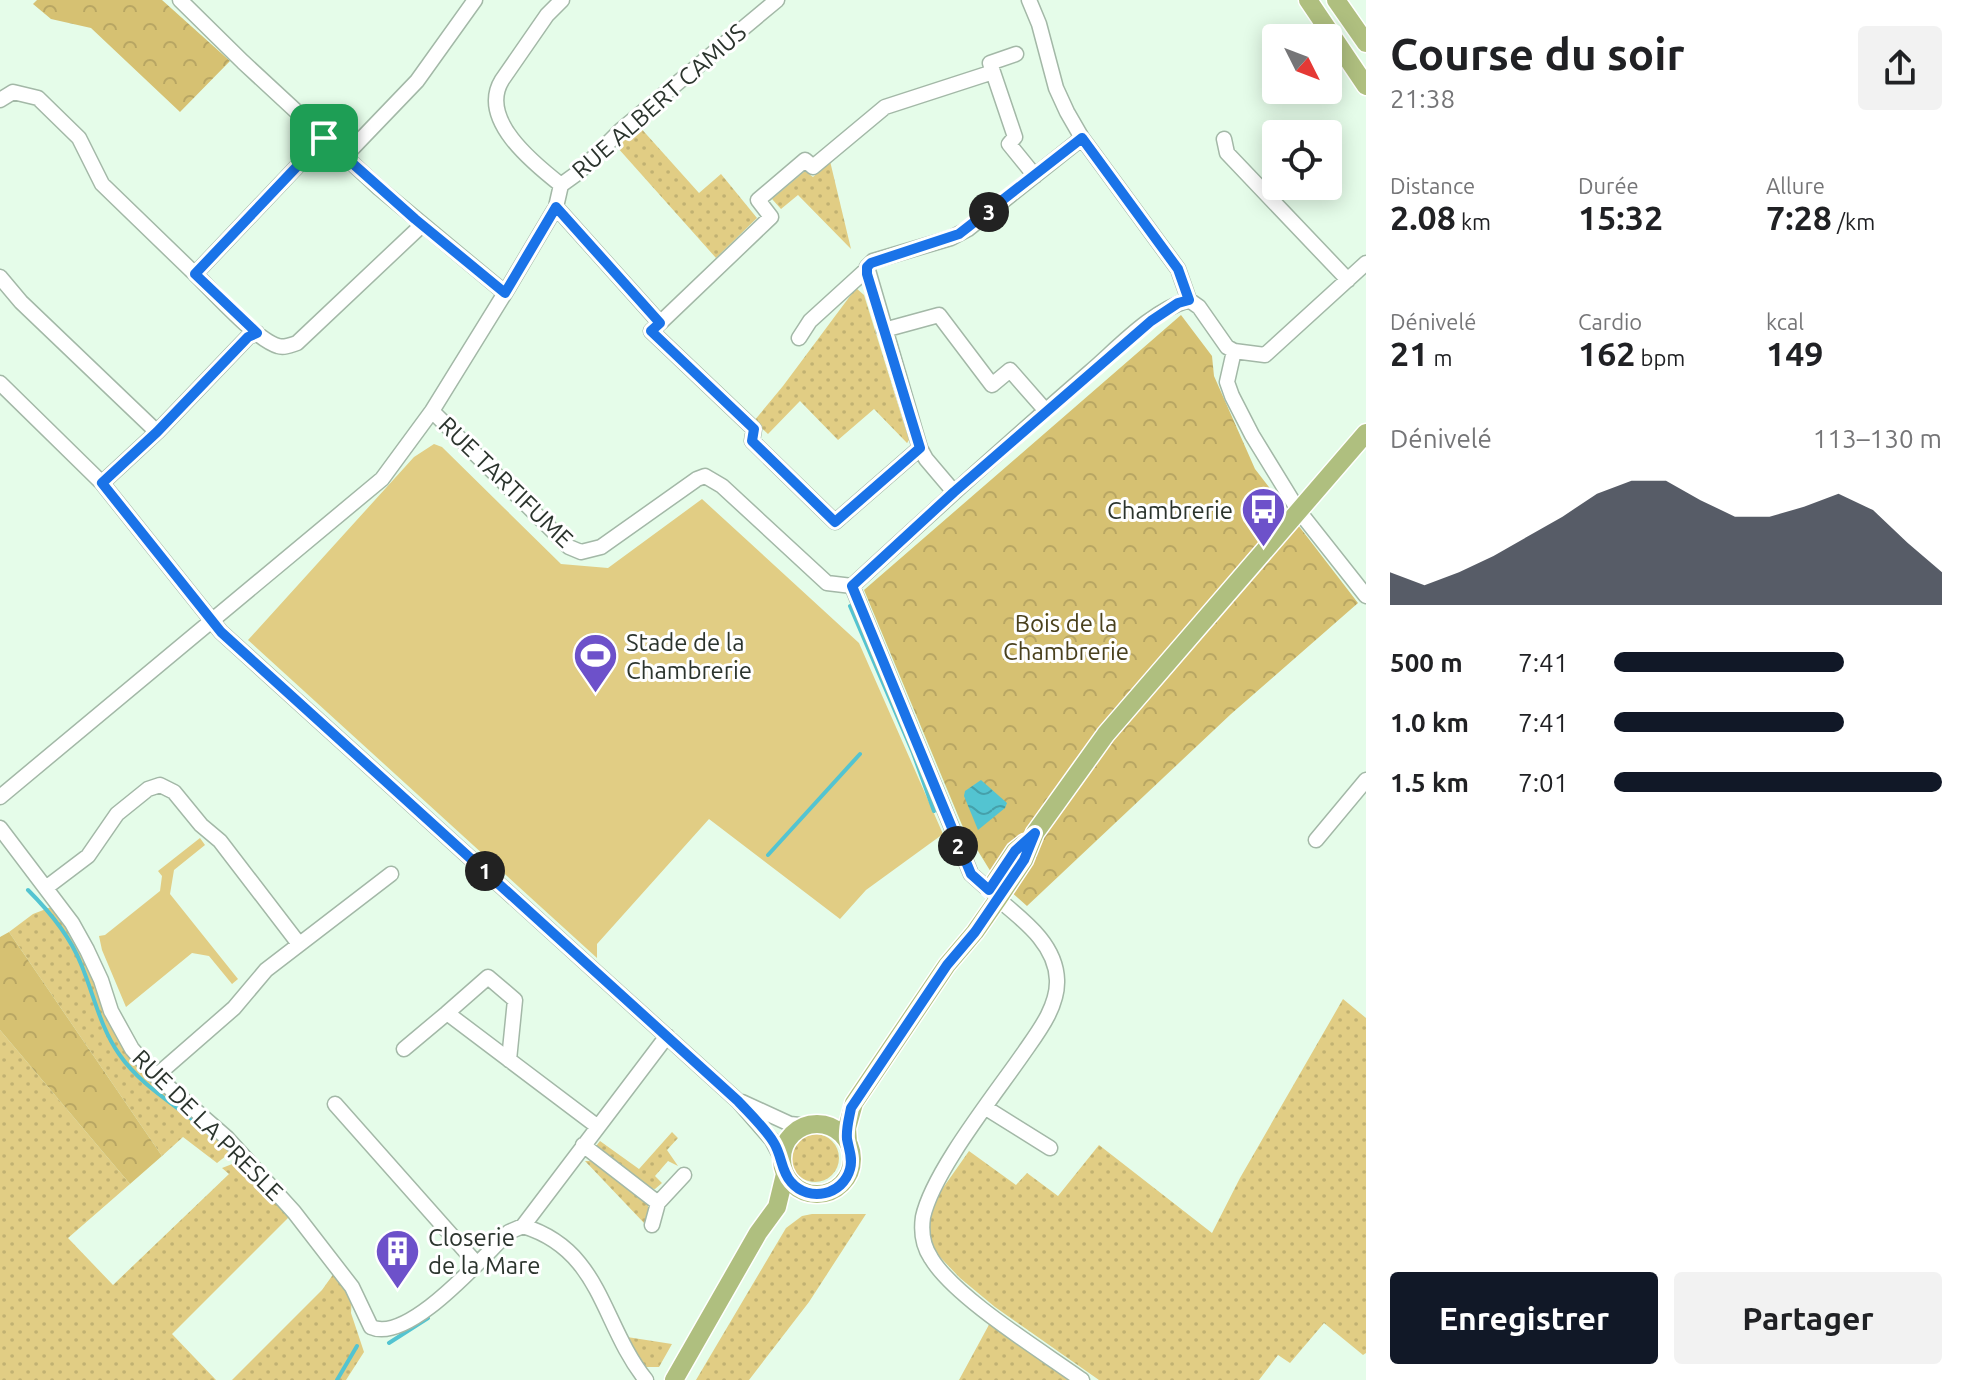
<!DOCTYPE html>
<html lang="fr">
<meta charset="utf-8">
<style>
body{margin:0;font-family:Ubuntu,sans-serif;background:#f2f2f2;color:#202124;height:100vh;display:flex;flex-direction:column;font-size:30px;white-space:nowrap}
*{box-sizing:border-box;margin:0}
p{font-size:26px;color:#757577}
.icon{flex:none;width:44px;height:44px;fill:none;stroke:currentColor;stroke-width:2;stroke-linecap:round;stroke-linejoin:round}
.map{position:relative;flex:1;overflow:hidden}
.details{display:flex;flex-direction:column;background:#fff;width:600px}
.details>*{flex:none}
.needle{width:52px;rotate:132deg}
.buttons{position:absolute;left:1262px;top:24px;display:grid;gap:16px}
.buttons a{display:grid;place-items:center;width:80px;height:80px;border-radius:8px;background:#fff;box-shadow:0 4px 20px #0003;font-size:40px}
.pin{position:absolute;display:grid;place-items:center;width:68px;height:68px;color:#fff;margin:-34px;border-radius:16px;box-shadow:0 4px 12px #0006}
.km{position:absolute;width:40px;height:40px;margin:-20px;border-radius:50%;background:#222;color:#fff;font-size:22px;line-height:40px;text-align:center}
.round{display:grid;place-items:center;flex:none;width:84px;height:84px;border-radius:8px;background:#f2f2f2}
.summary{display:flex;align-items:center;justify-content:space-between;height:136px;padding:0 24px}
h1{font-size:44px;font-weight:700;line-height:60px}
.metrics{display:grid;grid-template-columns:repeat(3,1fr);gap:12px;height:136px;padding:8px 24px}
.metrics div{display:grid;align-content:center}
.metrics b{font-size:34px;font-weight:700}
.metrics small{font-size:22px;font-weight:400}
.metrics p{font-size:22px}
.chart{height:224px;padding:16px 24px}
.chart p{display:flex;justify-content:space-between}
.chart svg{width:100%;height:144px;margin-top:8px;fill:#111827;opacity:.7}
.primary-button{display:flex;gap:16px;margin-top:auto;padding:16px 24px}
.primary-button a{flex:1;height:92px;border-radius:8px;background:#111827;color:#fff;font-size:32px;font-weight:700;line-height:92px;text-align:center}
.primary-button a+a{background:#f2f2f2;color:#202124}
ul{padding:0 24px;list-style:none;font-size:26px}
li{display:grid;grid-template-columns:128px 96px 1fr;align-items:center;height:60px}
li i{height:20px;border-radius:10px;background:#111827}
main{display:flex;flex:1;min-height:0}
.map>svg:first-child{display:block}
.grass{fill:url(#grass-dots)}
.forest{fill:url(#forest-crowns)}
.park{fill:#e1cd84}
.water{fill:url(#water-waves)}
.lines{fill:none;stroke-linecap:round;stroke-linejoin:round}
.stream{stroke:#53c4d1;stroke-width:4}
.minor-casing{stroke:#a3b8a7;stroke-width:17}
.major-casing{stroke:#fff;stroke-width:21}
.minor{stroke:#fff;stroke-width:14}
.major{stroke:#afbf7f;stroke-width:18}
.route-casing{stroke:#fff;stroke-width:16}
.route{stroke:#1a73e8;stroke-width:10}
.labels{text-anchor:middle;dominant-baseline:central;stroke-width:6;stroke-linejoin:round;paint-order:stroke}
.street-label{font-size:24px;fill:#2b342d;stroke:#fff}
.poi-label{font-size:24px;fill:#2b342d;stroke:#fff;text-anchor:start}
.park-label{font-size:24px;fill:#49401d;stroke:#fff}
</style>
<main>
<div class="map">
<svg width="1366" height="1380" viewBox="0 0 1366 1380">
<defs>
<pattern id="grass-dots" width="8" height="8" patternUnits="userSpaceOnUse" patternTransform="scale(2)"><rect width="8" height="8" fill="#e1cd84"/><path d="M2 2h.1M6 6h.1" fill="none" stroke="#c1b172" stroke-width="1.8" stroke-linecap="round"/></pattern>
<pattern id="forest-crowns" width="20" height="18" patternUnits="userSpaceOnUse" patternTransform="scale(2)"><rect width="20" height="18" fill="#d6c172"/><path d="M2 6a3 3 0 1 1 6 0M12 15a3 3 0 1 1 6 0" fill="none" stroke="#b8a663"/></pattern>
<pattern id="water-waves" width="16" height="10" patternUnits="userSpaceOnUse" patternTransform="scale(2)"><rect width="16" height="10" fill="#53c4d1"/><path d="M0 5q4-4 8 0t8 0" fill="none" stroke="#45a0aa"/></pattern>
</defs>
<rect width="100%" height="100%" fill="#e5fce9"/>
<path class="grass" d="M638,125l61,68 22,-19 36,44 -41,40 -99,-111z
M830,161l21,88 -53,-54 -17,14 -9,-10 33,-28 8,6z
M856,288l8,7 45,145 -2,3 -33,-34 -36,31 -38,-39 -32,33 -14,-13 29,-35z
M59,904l62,129 115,115 -19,15 -34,-26 -21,19 -153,-224 24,-18z
M1343,999l23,19v335l-3,2 -39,-32 -34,40 -12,-8 -19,25h-160l-104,-73 -35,-29 -22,-23 -10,-20 1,-21 9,-19 31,-44 47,34 11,-12 31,23 41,-51 113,88 28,-55z
M0,1030l130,154 -62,54 45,47 116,-111 -7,-6 23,-9 49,53 -122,122 44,46h-216z
M672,1132l6,6 -11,12 11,16 -10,-5 -13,15 7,7 -7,6 -7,-1 -52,-42 4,-5 39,28z
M791 1158a24 24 0 1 1 48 0a24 24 0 1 1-48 0Z
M585,1161h6l57,44 1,8 -5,10z
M812,1214h54l-57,88 -60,78h-53l90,-152 16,-12z
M337,1269l15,25 -1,19 13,39 -18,28h-114l90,-90z
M991,1321l83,59h-115z
M627,1337l45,7 -13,23h-18z"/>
<path class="forest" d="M37,0h125l68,61 -50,51 -89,-84 -40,-9 -18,-15z
M1181,315l31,41 2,20 41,93 103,134 -127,111 -204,192 -33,-29 -32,-52 -98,-235z
M9,932l153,224 -32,28 -130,-154v-93z"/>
<path class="park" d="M434,444l8,3 119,117 47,4 94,-69 157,144 84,191 -77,56 -26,29 -131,-100 -112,125v14l-349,-318 166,-183z
M200,838l5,7 -31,25 -4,24 68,85 -6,5 -23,-28 -17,-3 -66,54 -24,-57 -3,-14 6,-1 55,-44 2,-15 -4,-5z"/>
<path class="water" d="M981,780l26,23 -2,5 -27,22 -14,-34 1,-5z"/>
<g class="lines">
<path class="stream" d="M850,606l63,147 21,58
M768,855l92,-101
M28,890c21,21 42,46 53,74 13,31 19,63 38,90 24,35 62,53 92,81
M389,1343l39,-25
M337,1380l20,-34"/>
<defs>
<path id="minor" d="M180,0l63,62 136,126 126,105
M1029,0l10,24 17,64 11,24 15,26 96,131 11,31 10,7 28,40 7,4 31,4 101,-92
M993,72l-3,-9 26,-9
M0,100l13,-8 25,6 41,40 23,46 93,90 129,-136
M1224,139l3,14 121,127
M345,156l72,-75 58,-81
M561,185c-28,-22 -83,-66 -59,-105l45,-65 15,-15
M556,207l104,116 -9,8 103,98 -2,12 83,81 85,-74
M195,274c18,17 61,66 83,72 6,2 13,-1 19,-3l125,-118
M0,277l21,25 136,130 -55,51
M660,323l111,-106 -13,-17 47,-40 8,7 72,-60 108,-35 22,65 -6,7 26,32
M884,330l55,-15 53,70 18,-15 36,41
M799,338l11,-17 56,-51
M1234,351l-7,31 5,14 20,39 46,75 68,86
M0,383l102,100 119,149 517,469 34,39 10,19
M432,411l137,136 12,5 20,-5 96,-68 8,-3 17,10 105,97 25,3
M157,432l91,-95 9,-4
M954,492l-28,-33 -6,-11 -53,-181 6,-6 78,-23 17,-9 114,-91
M0,797l382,-318 50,-68 73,-118 51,-86 5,-22 18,-13 42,-42 156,-130
M0,828l72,95 15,27 14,30 10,31 21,38 24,27 71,62 67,74 58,75 19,40c38,17 112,-71 138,-95l14,-6c79,24 78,98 123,154
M1316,840l50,-60
M47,887l41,-31 29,-42 31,-25 12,-4 14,7 27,33 19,16 79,103
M989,890l-18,-16 -119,-288c78,-72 157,-144 238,-214 29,-25 61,-61 99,-72
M998,899c25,21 58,45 59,81 1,26 -18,51 -32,71 -28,41 -92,120 -102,166 -2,14 0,29 8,41 24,40 111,93 151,122
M404,1049l43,-36
M509,1060l6,-60 -27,-23 -41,36 151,114
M156,1076l78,-68 32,-38 125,-96
M742,1102l48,22 19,2
M335,1104l141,159
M986,1108l64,40
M583,1145l75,58
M652,1225l6,-22 26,-28
M523,1226l144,-190"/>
<path id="major" d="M1308,0l58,86
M1336,0l30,43
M990,889l25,-38 10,-8
M782 1159a35 35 0 1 1 70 0a35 35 0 1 1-70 0Z
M848,1142l-1,-14 7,-25 93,-138 28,-33 23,-33 26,-39 11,-27 71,-99 260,-301
M674,1380l84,-147 19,-26 8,-33"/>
</defs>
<use href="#minor" class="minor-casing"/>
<use href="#major" class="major-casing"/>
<use href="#minor" class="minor"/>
<use href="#major" class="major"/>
</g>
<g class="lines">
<defs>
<path id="route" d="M324,138l91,81 90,74 51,-86 104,116 -9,8 103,98 -2,12 83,81 85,-74 -53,-174v-7l4,-4 88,-29 123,-96 96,131 11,31 -11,3 -27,18 -197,171 -102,94 119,288 18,16 26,-39 20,-18 -11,27 -49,72 -28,33 -96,143c-2,11 -5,20 -4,31 2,11 6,19 3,30 -7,26 -41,34 -59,13 -10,-11 -9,-26 -17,-39 -9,-15 -24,-29 -36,-42l-517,-469 -119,-149 55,-51 91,-95 9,-4 -62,-59z"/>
</defs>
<use href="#route" class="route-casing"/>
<use href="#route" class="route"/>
</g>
<defs>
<symbol id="bus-pin" viewBox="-11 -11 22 30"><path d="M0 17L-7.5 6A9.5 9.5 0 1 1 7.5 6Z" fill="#6d51ca" stroke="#fff"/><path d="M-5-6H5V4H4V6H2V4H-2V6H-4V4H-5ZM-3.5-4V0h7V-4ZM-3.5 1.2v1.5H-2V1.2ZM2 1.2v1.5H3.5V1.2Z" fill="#fff"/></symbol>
<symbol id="stadium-pin" viewBox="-11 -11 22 30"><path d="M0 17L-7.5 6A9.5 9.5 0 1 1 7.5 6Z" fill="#6d51ca" stroke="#fff"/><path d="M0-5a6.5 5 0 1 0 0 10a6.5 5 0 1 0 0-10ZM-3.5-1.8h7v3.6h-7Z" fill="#fff"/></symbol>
<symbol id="building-pin" viewBox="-11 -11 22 30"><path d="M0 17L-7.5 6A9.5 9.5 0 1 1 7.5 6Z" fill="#6d51ca" stroke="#fff"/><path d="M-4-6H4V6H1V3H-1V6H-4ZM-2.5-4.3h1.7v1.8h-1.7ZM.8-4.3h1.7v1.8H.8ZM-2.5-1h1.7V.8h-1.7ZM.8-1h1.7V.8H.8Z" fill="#fff"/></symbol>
</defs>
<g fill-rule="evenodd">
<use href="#bus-pin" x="1238" y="484" width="51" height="69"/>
<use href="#stadium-pin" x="570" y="630" width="51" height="69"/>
<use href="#building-pin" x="372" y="1226" width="51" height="69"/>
</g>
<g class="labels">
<g class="street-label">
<text transform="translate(659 101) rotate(-41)">RUE ALBERT CAMUS</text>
<text transform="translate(506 482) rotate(44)">RUE TARTIFUME</text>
<text transform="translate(208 1125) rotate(45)">RUE DE LA PRESLE</text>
</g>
<g class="poi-label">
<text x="1233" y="510" text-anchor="end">Chambrerie</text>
<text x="626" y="642">Stade de la<tspan x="626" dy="28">Chambrerie</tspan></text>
<text x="428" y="1237">Closerie<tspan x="428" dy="28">de la Mare</tspan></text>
</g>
<g class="park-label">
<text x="1066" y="623">Bois de la<tspan x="1066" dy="28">Chambrerie</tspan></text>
</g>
</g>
</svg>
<div class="buttons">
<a><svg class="needle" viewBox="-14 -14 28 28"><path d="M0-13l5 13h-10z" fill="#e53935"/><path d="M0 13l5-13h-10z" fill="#757577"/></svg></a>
<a><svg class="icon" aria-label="locate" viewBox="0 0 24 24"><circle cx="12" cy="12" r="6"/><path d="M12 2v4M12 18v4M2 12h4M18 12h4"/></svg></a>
</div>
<div class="pin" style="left:324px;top:138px;background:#1e9e55"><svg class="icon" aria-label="arrive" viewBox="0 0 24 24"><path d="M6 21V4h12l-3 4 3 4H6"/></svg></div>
<b class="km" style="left:485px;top:871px">1</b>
<b class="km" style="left:958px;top:846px">2</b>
<b class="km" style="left:989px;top:212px">3</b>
</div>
<section class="details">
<div class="summary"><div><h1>Course du soir</h1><p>21:38</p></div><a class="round"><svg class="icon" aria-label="share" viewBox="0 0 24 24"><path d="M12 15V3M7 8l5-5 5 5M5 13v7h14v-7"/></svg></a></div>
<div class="metrics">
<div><p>Distance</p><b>2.08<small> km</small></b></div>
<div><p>Durée</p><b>15:32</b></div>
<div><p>Allure</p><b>7:28<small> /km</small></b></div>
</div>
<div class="metrics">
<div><p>Dénivelé</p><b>21<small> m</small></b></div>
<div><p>Cardio</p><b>162<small> bpm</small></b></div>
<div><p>kcal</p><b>149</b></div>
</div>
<div class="chart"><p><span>Dénivelé</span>113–130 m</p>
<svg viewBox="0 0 160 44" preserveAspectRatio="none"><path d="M0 44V34L10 38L20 34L30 29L40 23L50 17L60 10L70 6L80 6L90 12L100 17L110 17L120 14L130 10L140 15L150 25L160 34V44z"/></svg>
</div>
<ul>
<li><b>500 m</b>7:41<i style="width:70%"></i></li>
<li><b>1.0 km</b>7:41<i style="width:70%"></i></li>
<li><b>1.5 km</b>7:01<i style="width:100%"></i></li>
</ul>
<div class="primary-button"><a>Enregistrer</a><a>Partager</a></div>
</section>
</main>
